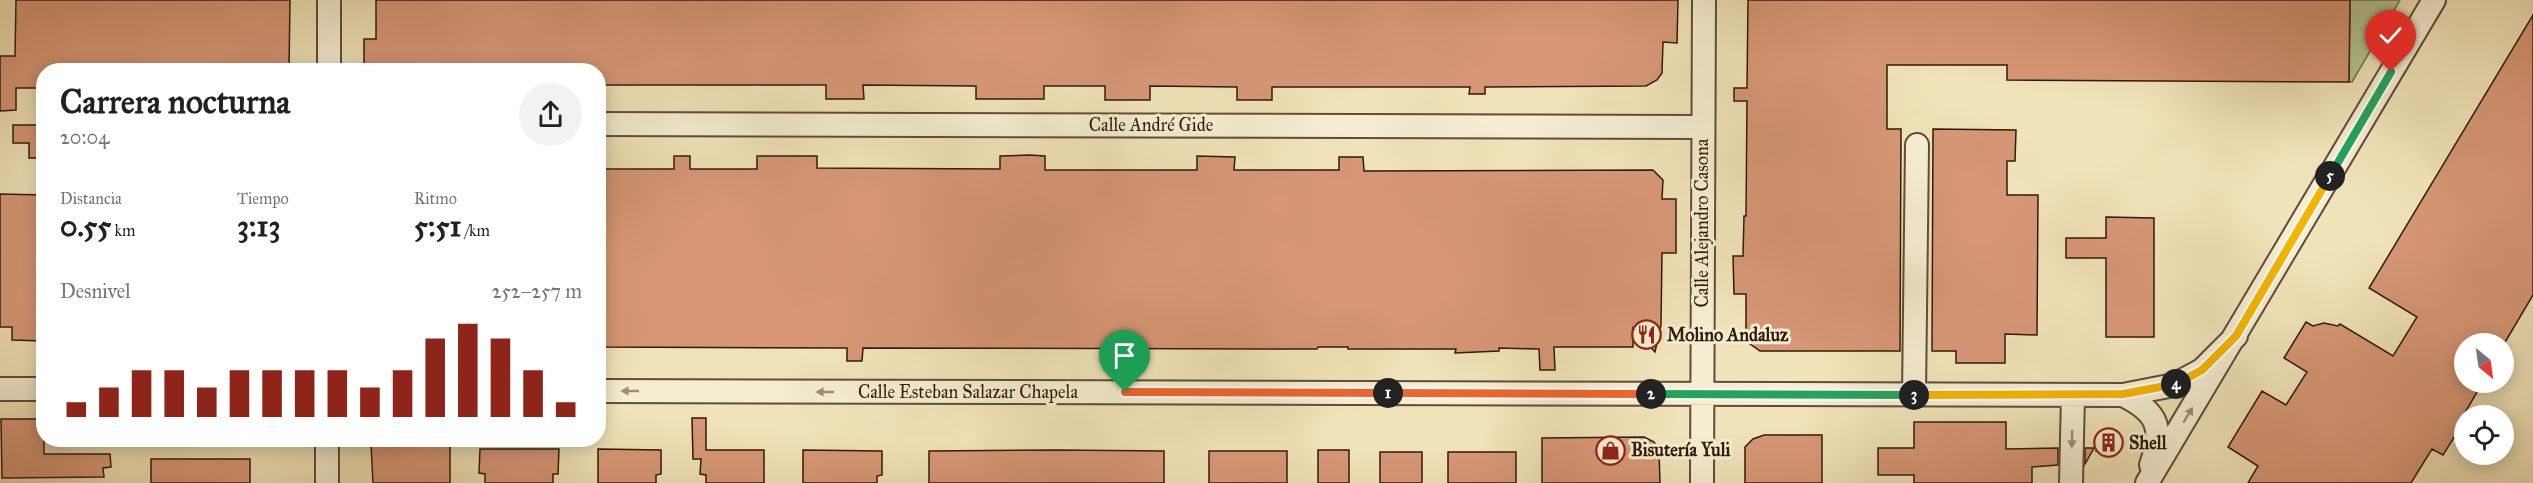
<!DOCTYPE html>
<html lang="es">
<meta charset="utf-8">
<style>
body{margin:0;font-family:"IM FELL Great Primer",serif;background:#f2f2f2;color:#202124;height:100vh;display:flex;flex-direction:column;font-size:22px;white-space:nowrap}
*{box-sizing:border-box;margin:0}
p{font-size:20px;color:#757577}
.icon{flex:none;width:33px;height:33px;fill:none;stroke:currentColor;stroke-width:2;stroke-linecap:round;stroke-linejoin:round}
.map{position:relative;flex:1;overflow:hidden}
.sheet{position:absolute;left:36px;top:63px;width:570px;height:384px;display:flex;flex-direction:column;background:#fff;border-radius:24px;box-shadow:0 3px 15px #0003}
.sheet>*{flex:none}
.needle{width:39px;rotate:151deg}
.buttons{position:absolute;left:2454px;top:333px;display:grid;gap:12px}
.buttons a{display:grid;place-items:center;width:60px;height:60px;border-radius:50%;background:#fff;box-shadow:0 3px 15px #0003;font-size:30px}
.pin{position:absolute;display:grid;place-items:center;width:51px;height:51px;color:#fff;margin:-62px -26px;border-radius:50% 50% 50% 0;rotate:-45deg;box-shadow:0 0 6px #0007}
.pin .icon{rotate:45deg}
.km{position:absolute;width:30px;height:30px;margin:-15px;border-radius:50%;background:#222;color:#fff;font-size:16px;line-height:30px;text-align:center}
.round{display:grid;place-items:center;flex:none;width:63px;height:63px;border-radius:32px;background:#f2f2f2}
.overview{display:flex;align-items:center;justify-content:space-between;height:102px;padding:0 24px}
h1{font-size:33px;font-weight:700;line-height:45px}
.metrics{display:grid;grid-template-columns:repeat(3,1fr);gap:9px;height:102px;padding:6px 24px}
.metrics div{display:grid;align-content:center}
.metrics b{font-size:30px;font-weight:700}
.metrics small{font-size:16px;font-weight:400}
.metrics p{font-size:16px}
.chart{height:168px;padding:12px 24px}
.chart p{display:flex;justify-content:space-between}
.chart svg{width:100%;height:108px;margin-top:6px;stroke:#8f2418;stroke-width:6}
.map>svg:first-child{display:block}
.green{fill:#b4c593;stroke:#72704e;stroke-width:1.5}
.building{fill:#d79776;stroke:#301a0a;stroke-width:1.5}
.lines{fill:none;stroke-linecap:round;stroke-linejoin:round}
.minor-casing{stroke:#604c36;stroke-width:26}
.minor{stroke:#f5edd2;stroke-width:22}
.oneway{fill:#9c8e78}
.split-1-casing{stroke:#fff;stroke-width:12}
.split-2-casing{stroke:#fff;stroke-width:12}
.split-3-casing{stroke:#fff;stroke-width:12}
.split-4-casing{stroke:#fff;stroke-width:12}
.split-5-casing{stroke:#fff;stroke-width:12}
.split-6-casing{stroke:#fff;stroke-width:12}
.split-1{stroke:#f0652b;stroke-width:8}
.split-2{stroke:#f0652b;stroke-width:8}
.split-3{stroke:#22a559;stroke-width:8}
.split-4{stroke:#f5b400;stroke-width:8}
.split-5{stroke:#f5b400;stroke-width:8}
.split-6{stroke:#22a559;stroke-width:8}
.labels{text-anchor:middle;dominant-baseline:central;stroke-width:6;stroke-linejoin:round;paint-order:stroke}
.street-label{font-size:18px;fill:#301a0a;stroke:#f5edd2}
.poi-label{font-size:18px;font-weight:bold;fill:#301a0a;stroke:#f5edd2;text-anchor:start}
</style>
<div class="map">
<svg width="2533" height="483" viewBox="0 0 2533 483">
<rect width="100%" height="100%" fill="#f0e3b9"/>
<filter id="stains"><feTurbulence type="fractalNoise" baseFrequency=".00333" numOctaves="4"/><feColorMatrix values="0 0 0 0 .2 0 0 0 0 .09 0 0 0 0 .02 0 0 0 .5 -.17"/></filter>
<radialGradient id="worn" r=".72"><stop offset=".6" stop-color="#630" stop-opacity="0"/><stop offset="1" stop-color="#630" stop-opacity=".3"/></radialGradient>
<path class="green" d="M2350,0h50l-48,82h-3z"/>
<path class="building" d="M16,0h274l-1,70h-245v18h-28v22l-16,1v-55h15z
M376,0h1302l-1,43 -14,-1 -1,31 -5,7 -11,6 -161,1v7h-16l1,-7h-198v13h-35v-13l-87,-1v14h-45v-14h-61v13h-68v-13l-113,-1 1,14h-38v-14h-228v-15h-234v-31h12z
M1748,0h602l-1,82 -342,-2v-15h-120v64h14l-1,222h-140l-14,-10v-47h-12l-1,-38h10l1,-40h2l1,-115h-13v-13h13z
M2533,15v280l-29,49h-40v38h19l-23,39 3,2 -20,32 -11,-6 -21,34h-163l10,-17 -30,-19 34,-56 24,14 21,-33 -23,-14 22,-36 7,4 11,-3 14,3 2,-2 53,32 24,-39 -48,-29z
M13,125h31v33h-15v-15h-16z
M1933,129l83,1 -1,31h-8v34h31l-1,140 -32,-1v29h-49v-12h-24z
M1029,155l16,1v14h152v-14l38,1 -1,13h105v-13h24l1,14 289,-1 10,10 -1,19h14v54h-14l-1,72 -6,27 -22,-24v19h-79l1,23h-15l-1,-21 -40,-1v3l-44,2 1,-4h-108v-2h-30l-1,2 -454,-1 -1,13h-15v-13l-249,-1v-178h76v-13h16v13h67v-13h60v12l183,1v-13z
M0,194l44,1v146l-32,-1v-13h-12z
M2106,217l48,1v119h-48v-79h-40v-20h40z
M692,418h14v32h58v33h-58v-8l-6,-1 1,-15h-8z
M1,419h43v35h66l1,13 -8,1 1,9 -102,1z
M1914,422h92v27l52,-1v17l-26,2v16h-118v-8h-36v-27h36z
M2097,434l22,1v17l-23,-1z
M1764,435h58v48h-77v-36l8,-8z
M1644,437l10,5 5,9 1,32h-118v-45z
M375,440h75v43h-77l-2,-39z
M2085,448h9l-9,16z
M480,449h79l-1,25h-5v9h-68v-9l-6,-1z
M598,449l63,1v24l-5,1v8h-58z
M803,450l79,1v24l-5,1v7h-74z
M1057,450l107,1v32h-235v-32z
M1318,450h31v33h-31z
M1209,451h78v32h-78z
M1380,452h42v31h-42z
M1448,452h68v31h-68z
M151,459h99v24h-99z"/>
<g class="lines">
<defs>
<path id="minor" d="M329,70v-70
M598,124l1105,3
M0,389h44
M598,391l1525,4 51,-10 28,-15 34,-34
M1914,395l3,-250
M2123,395c35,17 41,33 28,70
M327,483v-43
M1702,483l2,-483
M2071,483l2,-88
M2147,483l287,-483"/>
</defs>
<use href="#minor" class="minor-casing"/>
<use href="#minor" class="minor"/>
</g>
<defs><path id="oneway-solid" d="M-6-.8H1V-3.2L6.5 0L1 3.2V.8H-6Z" transform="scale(1.5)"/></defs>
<g class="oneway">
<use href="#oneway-solid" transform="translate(630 391) rotate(-180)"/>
<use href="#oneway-solid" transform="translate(825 392) rotate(-180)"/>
<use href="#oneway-solid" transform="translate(2188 415) rotate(-59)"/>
<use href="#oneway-solid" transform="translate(2072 439) rotate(91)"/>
</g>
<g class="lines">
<defs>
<path id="split-1" d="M1125,392l263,1"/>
<path id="split-2" d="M1388,393l263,1"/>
<path id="split-3" d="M1651,394l263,1"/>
<path id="split-4" d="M1914,395l209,-1 53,-10"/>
<path id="split-5" d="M2176,384l26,-14 34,-34 94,-160"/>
<path id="split-6" d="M2330,176l61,-104"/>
</defs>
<use href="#split-1" class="split-1-casing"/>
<use href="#split-2" class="split-2-casing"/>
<use href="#split-3" class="split-3-casing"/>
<use href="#split-4" class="split-4-casing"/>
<use href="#split-5" class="split-5-casing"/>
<use href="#split-6" class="split-6-casing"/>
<use href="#split-1" class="split-1"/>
<use href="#split-2" class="split-2"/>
<use href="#split-3" class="split-3"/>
<use href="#split-4" class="split-4"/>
<use href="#split-5" class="split-5"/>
<use href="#split-6" class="split-6"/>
</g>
<defs>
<symbol id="restaurant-ring" viewBox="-11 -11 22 22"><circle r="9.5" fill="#f5edd2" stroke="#8f2418" stroke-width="1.5"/><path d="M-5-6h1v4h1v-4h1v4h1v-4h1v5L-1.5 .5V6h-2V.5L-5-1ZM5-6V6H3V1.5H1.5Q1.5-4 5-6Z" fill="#8f2418"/></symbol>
<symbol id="building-ring" viewBox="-11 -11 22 22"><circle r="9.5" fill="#f5edd2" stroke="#8f2418" stroke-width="1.5"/><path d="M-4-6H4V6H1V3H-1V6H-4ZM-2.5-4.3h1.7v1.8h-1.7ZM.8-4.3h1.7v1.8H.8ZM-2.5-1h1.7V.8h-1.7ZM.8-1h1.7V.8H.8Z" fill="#8f2418"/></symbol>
<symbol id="shop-ring" viewBox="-11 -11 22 22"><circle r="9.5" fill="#f5edd2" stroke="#8f2418" stroke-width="1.5"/><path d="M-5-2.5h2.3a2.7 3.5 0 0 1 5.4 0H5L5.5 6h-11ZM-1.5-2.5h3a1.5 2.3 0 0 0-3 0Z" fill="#8f2418"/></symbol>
</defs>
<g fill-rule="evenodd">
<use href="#restaurant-ring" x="1630" y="318" width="33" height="33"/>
<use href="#building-ring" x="2092" y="426" width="33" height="33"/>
<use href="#shop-ring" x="1594" y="434" width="33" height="33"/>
</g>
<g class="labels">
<g class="street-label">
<text x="1151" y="125">Calle André Gide</text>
<text transform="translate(1702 223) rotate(-90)">Calle Alejandro Casona</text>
<text x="968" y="392">Calle Esteban Salazar Chapela</text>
</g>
<g class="poi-label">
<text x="1667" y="335">Molino Andaluz</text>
<text x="2129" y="443">Shell</text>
<text x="1631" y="450">Bisutería Yuli</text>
</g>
</g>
<rect width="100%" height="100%" filter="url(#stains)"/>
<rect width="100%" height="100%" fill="url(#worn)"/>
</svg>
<div class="buttons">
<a><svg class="needle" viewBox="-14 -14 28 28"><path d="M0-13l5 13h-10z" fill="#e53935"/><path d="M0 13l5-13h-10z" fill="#757577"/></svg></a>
<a><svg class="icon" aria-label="locate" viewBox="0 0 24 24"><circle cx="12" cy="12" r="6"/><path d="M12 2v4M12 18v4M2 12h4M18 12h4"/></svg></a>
</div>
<div class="pin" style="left:1125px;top:392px;background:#1e9e55"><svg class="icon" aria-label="arrive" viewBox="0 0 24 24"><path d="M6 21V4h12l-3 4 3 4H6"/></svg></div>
<div class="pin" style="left:2391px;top:72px;background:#d93025"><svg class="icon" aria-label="check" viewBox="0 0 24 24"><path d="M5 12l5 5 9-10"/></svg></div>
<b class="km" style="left:1388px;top:393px">1</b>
<b class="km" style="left:1651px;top:394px">2</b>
<b class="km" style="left:1914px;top:395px">3</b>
<b class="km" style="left:2176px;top:384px">4</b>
<b class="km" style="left:2330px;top:176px">5</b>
<section class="sheet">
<div class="overview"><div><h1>Carrera nocturna</h1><p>20:04</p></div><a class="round"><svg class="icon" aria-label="share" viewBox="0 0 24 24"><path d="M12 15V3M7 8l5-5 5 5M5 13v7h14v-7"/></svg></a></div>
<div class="metrics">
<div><p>Distancia</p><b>0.55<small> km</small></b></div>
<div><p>Tiempo</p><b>3:13</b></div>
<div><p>Ritmo</p><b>5:51<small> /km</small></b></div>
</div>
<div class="chart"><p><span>Desnivel</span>252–257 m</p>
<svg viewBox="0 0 160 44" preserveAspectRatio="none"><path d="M5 44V38M15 44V32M25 44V25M35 44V25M45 44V32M55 44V25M65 44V25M75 44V25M85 44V25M95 44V32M105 44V25M115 44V12M125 44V6M135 44V12M145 44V25M155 44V38"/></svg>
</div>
</section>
</div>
